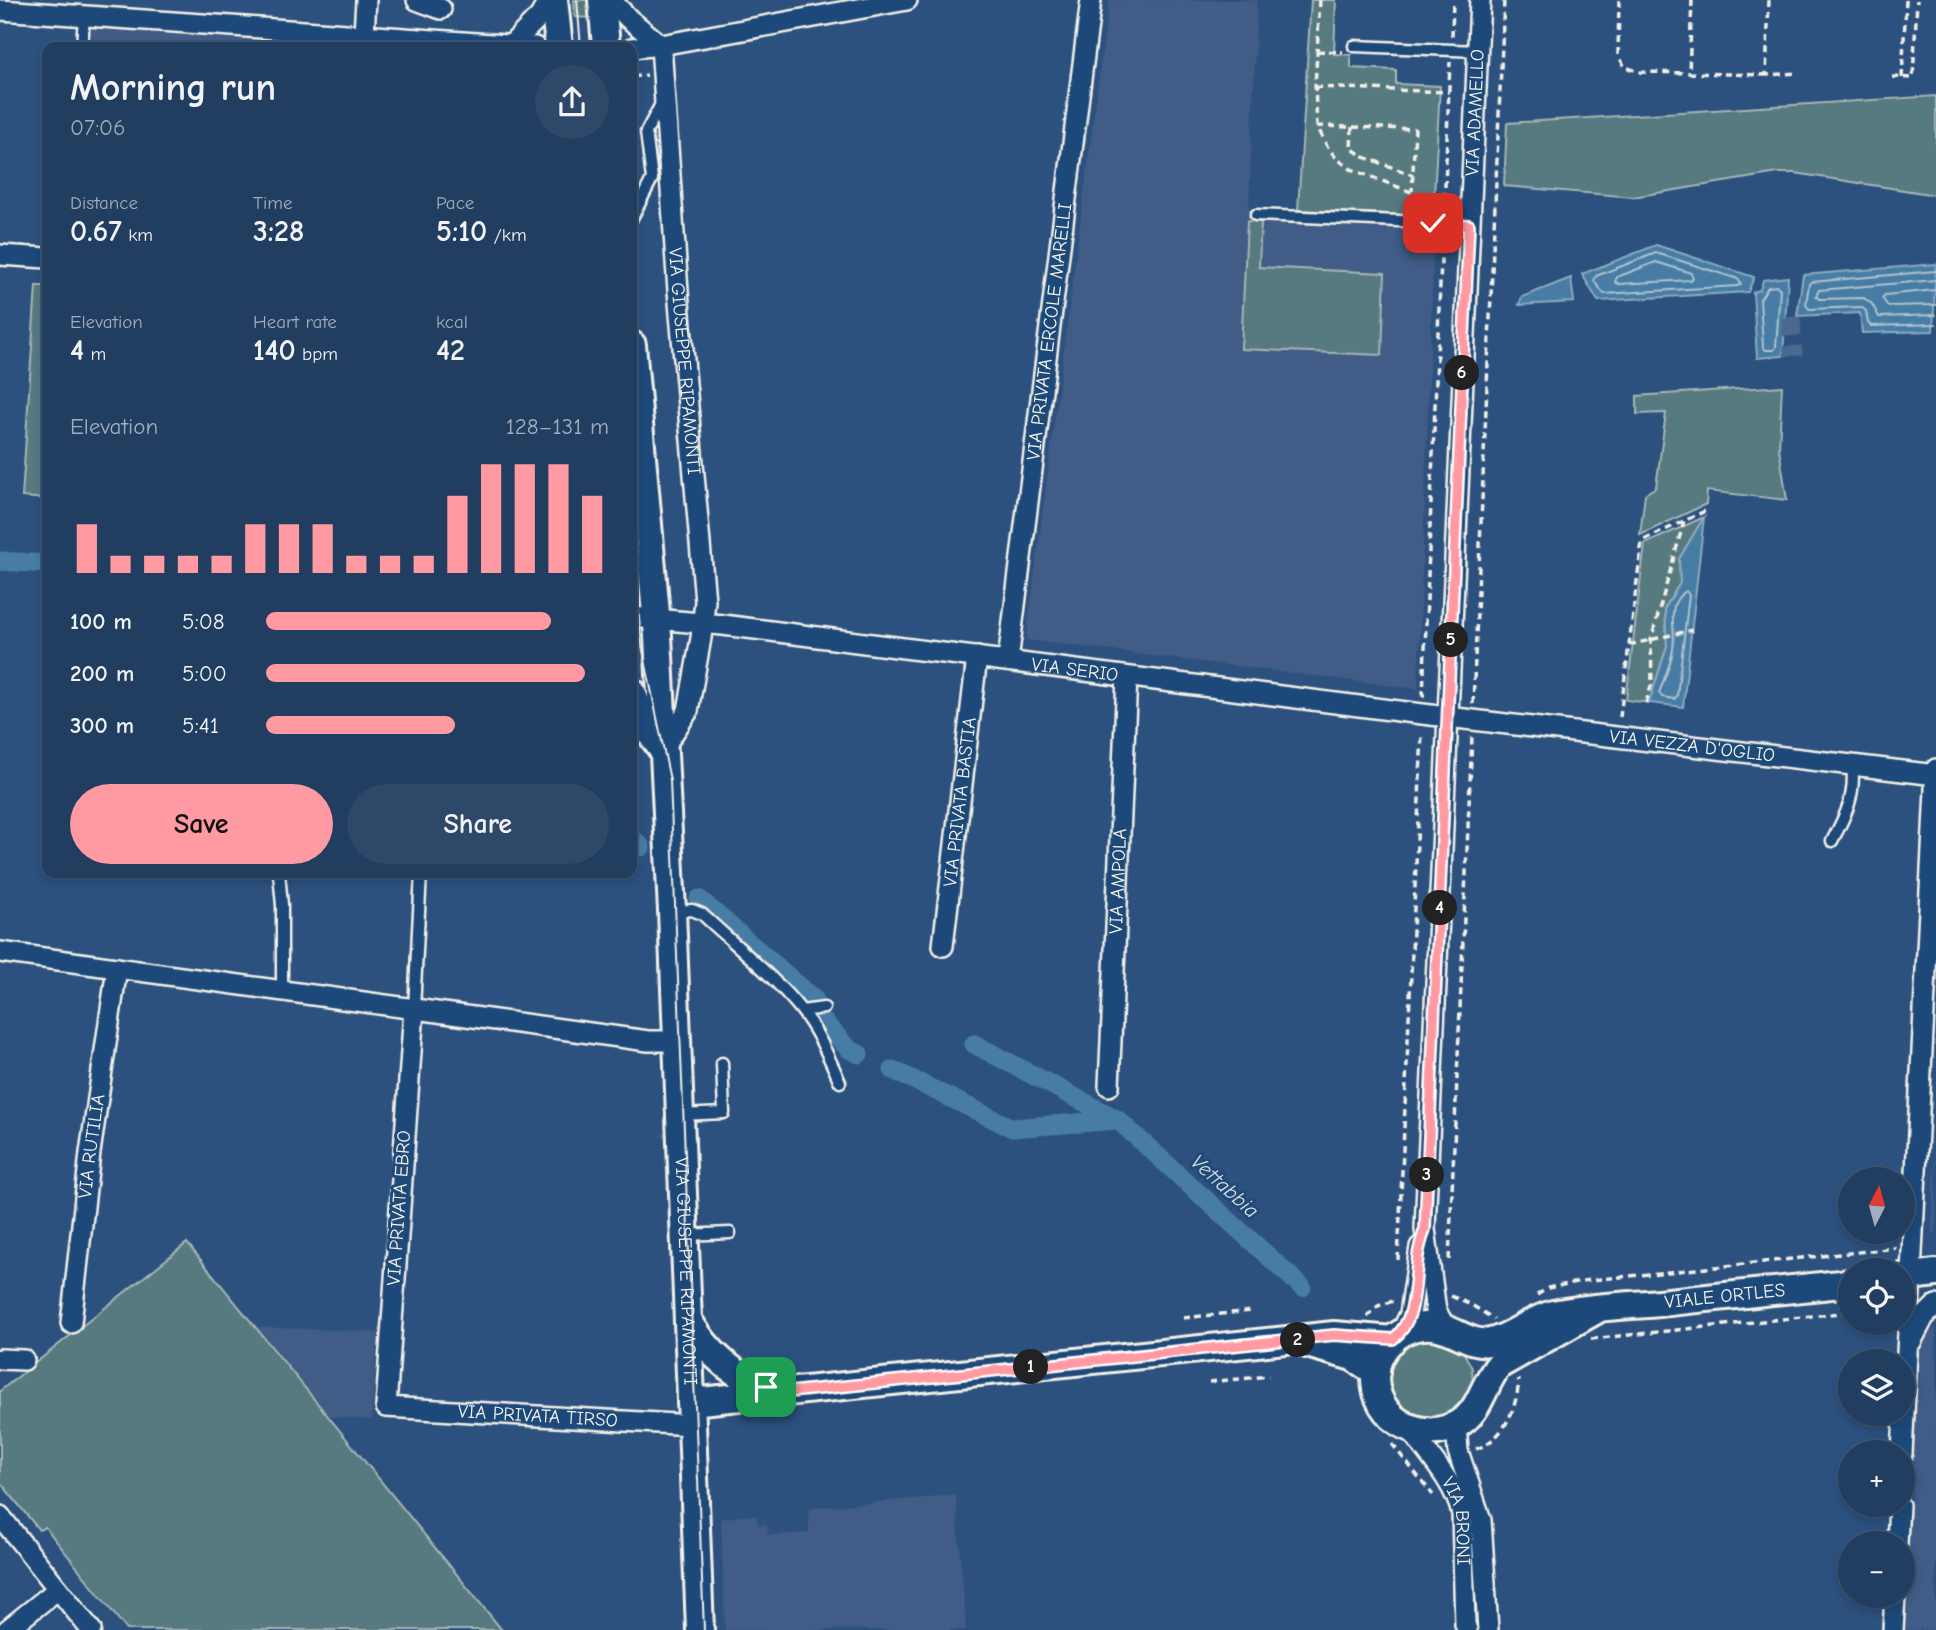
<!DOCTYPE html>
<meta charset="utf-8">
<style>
body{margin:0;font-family:"Comic Neue",sans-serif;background:#2d4868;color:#f1f3f6;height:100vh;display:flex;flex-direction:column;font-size:26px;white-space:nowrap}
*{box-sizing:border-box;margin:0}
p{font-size:23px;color:#a2aebd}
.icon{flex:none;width:38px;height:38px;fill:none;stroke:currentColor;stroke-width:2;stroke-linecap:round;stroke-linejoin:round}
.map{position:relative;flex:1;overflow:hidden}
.side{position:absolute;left:42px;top:42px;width:595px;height:836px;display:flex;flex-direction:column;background:#213d5f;border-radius:14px;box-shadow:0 4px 10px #0003,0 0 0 2px #3e5674}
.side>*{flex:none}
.needle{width:46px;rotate:6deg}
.controls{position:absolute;left:1838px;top:1167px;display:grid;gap:14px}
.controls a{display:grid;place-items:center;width:77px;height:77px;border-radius:50%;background:#213d5f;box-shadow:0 4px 10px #0003,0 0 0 2px #3e5674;font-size:35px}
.pin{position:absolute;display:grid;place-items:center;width:60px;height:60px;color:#fff;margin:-30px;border-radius:14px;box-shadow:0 4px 10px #0006}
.km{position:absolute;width:35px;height:35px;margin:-18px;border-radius:50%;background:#222;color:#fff;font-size:19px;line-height:35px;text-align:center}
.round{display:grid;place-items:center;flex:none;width:74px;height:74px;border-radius:37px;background:#2d4868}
.head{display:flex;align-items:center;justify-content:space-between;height:119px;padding:0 28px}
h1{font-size:38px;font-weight:800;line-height:52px}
.figures{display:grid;grid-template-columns:repeat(3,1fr);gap:10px;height:119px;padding:7px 28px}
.figures div{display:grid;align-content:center}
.figures b{font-size:30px;font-weight:800}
.figures small{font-size:19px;font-weight:400}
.figures p{font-size:19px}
.chart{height:196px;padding:14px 28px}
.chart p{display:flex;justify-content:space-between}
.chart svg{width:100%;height:126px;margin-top:7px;stroke:#ff9aa2;stroke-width:6}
.action{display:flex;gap:14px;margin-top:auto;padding:14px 28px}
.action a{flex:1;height:80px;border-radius:42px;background:#ff9aa2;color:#111;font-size:28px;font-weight:800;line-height:80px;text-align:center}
.action a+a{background:#2d4868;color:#f1f3f6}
ul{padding:0 28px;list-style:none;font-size:23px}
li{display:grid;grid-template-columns:112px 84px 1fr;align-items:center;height:52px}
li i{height:18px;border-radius:9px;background:#ff9aa2}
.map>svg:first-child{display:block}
.built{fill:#405c87}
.green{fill:#577a80;stroke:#a6b6b4;stroke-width:2}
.water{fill:#477da4;stroke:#8cabbf;stroke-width:2}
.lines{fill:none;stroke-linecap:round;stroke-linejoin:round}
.shore{stroke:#afc3cd;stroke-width:2}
.canal{stroke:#477da4;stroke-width:19}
.street-tunnel{stroke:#4a698f;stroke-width:19;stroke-dasharray:19 10;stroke-linecap:butt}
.lane-casing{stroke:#f4f1e8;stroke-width:15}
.street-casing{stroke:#f4f1e8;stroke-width:24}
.secondary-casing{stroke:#f4f1e8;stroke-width:32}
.path{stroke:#f4f1e8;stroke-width:3.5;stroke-dasharray:7 5;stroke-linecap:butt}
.lane{stroke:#1f4a7a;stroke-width:10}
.street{stroke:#1f4a7a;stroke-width:19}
.secondary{stroke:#1f4a7a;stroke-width:26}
.tram{stroke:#f4f1e8;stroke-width:2}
.route-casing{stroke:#fff;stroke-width:14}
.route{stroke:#ff9aa2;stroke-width:9}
.labels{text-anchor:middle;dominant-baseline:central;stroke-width:6;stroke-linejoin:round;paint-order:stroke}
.street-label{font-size:19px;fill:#f4f1e8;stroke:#1f4a7a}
.water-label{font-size:21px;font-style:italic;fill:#dae0de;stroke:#1f4a7a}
</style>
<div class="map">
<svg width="1936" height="1630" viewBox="0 0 1936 1630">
<rect width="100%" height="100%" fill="#2c517f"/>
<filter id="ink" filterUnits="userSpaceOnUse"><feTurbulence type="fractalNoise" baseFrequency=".0143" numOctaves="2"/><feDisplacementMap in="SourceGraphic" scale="14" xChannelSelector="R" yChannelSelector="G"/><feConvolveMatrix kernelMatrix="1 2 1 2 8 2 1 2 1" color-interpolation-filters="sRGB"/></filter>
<g filter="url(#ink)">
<path class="built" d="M1109,0h148l-8,208 186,6 -17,475 -392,-49z
M77,28l276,19h-278z
M1936,1147v86l-4,1z
M255,1327l123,5 -6,88 -46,-4z
M1936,1328v302h-31l14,-291z
M956,1495l10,135h-241l-4,-112 35,-3 2,10h9l1,10 41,-2v-25z"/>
<path class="green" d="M574,0h18l2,18 -19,-1z
M1311,0h25l-2,54 17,1v13l45,2v14l44,2 -7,130 -135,-6z
M1936,96v99l-141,-22h-17l-145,24 -129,-11 3,-63z
M1247,221l14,1 -2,45 126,6 -3,82 -141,-6z
M36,286h11v213l-25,-2z
M1782,386l-3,62 8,52 -80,-9 -1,13 -66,31 5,-41 11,-7 10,-74 -29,1v-18z
M1704,517l-25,42 1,24 -15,25 2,38 -18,57 -23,-3 19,-156z
M187,1243l315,387h-375l-82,-103 -6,3 -39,-48v-91z
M1419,1338l33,4 12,11 8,15 1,17 -17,29 -32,8c-8,-5 -22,-10 -28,-17 -15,-17 -9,-47 8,-60 4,-3 10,-5 15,-7z"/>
<path class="water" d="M1656,245l98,32 -6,15 -150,9 -16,-27z
M1936,264l-3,67 -71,2 -2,-20 -63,3 6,-41z
M1788,277l-5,79 -26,2 -4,-66 7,-2 3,-10z
M1571,278l3,24 -55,3 3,-8z
M1704,517l-21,190 -34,-4 18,-57 -2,-38 15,-25 -1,-24z"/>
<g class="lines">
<path class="shore" d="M1656,253l82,26 3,5 -4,2 -133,8 -10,-13 2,-5z
M1656,262l35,11 2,5 -3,2 -71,4 -4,-2 2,-5z
M1936,271l-125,11 -2,2 -3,21 3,4 52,-2 5,4 2,12 3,3 65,-2
M1936,280l-117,10 -3,6 3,3 45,-1 8,6 7,13 57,-2
M1777,286l3,3 -4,58 -2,3h-8l-3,-3 -3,-48 8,-12z
M1936,290l-51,5 -3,3 6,8 48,-1
M1686,591l3,4 -12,101 -3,3 -12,-2 -3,-4c5,-14 12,-29 14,-44 4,-21 -9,-45 13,-58z"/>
<path class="canal" d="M0,561l47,3
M632,838l9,9
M699,899l115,100
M822,1020l27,29 10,5
M974,1044l144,76
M893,1070l119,58 106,-8 184,167"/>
<path class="street-tunnel" d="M1791,317l2,39"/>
<defs>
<path id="lane" d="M1354,46l123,5
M82,47l2,-32
M1256,215l213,9
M632,218l20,-39 -6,-47 16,-30
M1832,841c14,-26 24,-46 20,-76
M279,873l3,32v86
M672,911l20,-1 10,4c31,29 73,63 99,96 17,21 28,48 39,72
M414,1009l7,-136
M802,1011l22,-3
M680,1115l44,-2 -2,-50
M685,1235l45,-2"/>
<g id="street">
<path d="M417,0l24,9"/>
<path d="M611,0l18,19 32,26"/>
<path d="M0,10l535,37"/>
<path d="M364,34l2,-34"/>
<path d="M511,45l29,-29 9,-16"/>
<path id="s1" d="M661,45l17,246 27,310 -4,37 -13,73 -26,39"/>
<path d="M632,48l29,-3 246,-45"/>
<path d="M0,255l47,3"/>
<path id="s2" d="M632,617l91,8 691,88 522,62"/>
<path id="s3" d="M1008,661l83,-661"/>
<path id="s4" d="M943,946l34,-289"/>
<path d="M0,952l648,89h29"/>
<path id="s5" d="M414,1009l-28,398 306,18"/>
<path id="s6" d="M1109,1086l18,-409"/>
<path id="s7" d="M71,1323l19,-170 27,-185"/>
<path id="s8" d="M1446,1328l-10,-17 -11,-82 55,-1229"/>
<path d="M1401,1333l9,-19 10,-67"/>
<path d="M1911,1342l13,-25 12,-12"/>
<path d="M0,1359l24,1"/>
<path d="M1456,1425l2,26 23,69 7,110"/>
<path id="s9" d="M1409,1428c20,28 45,53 53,86l3,110 2,6"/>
<path d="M1902,1454l34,-685"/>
<path d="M0,1516l91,114"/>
<path d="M1897,1544l2,-39"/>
<path d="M7,1630l51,-41"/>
<path d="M1893,1630l2,-34"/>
</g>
<g id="secondary">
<path d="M554,0l5,47"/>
<path d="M602,0l4,47"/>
<path id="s10" d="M632,345l26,291 14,275 28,719"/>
<path d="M632,692l14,35 15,21"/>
<path d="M1902,1277l34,-4"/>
<path id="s11" d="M1598,1309l-99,56c-15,17 -18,44 -38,57 -41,27 -97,-8 -84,-58 5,-17 19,-31 36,-36 35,-10 51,18 77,14 22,-4 41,-23 63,-28 34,-7 71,-8 106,-11 64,-7 127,-13 191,-20"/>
<path d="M688,1320c21,35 49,61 90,70"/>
<path d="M1307,1344l46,13 23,15"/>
<path d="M691,1402l643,-67 59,5"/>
</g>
</defs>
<use href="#lane" class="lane-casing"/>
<use href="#street" class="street-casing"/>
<use href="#secondary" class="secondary-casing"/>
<path class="path" d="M1320,0l-5,87 2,39 10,20 9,12 15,11 89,34
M1619,0l-1,55 7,12 15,5 49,1
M1692,0l-3,73 77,2
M1769,0l-3,75 32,-2
M1452,36l1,-36
M1317,51l26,1
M632,77l15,-2
M1892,77l21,1 4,-78
M1902,78l4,-78
M1315,87l134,5
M1317,126l98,3 -3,62
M1352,127l-1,21 13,9 49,18
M1444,211l6,-149
M1629,645l63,-15
M1423,697l19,-461
M1646,703l6,-20 -1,-43 33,-119
M1473,704l31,-704
M1620,717l22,-176 63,-30
M1398,1260l24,-527
M1449,1260l23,-524
M1537,1295l11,-7 34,-7 314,-33
M1451,1296l22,10 21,13
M1367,1317l11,-11 18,-6
M1183,1318l68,-7
M1591,1339l259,-27
M1209,1382l60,-6
M1392,1444l41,51
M1476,1449c29,-10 41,-42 43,-70"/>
<use href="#lane" class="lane"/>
<use href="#street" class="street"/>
<use href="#secondary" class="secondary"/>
<path class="tram" d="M577,0l4,47
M632,534l9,107 29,139 34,850"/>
</g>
</g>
<g class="lines" filter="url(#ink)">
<defs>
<path id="route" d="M766,1387l24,5 544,-57 59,4c24,-18 21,-55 25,-83 1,-9 4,-18 7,-27l44,-1004 -36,-2"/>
</defs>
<use href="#route" class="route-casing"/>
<use href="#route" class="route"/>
</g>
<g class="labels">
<g class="street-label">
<text stroke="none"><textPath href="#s8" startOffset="1220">VIA ADAMELLO</textPath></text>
<text stroke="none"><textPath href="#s3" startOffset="332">VIA PRIVATA ERCOLE MARELLI</textPath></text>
<text stroke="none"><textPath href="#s1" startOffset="317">VIA GIUSEPPE RIPAMONTI</textPath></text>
<text stroke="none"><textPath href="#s2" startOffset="446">VIA SERIO</textPath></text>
<text stroke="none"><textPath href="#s2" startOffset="1068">VIA VEZZA D'OGLIO</textPath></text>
<text stroke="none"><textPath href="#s4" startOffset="145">VIA PRIVATA BASTIA</textPath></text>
<text stroke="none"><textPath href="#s6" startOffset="205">VIA AMPOLA</textPath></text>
<text stroke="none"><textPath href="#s7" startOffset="178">VIA RUTILIA</textPath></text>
<text transform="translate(399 1208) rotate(-86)">VIA PRIVATA EBRO</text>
<text stroke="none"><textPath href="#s10" startOffset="928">VIA GIUSEPPE RIPAMONTI</textPath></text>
<text stroke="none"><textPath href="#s11" startOffset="690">VIALE ORTLES</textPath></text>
<text stroke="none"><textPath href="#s5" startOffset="551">VIA PRIVATA TIRSO</textPath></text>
<text stroke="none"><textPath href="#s9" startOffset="108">VIA BRONI</textPath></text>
</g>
<g class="water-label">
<text transform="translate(1225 1186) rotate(42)">Vettabbia</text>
</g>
</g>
</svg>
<div class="controls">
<a><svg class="needle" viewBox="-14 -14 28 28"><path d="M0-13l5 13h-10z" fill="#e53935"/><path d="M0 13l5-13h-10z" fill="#a2aebd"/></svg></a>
<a><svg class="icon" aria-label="locate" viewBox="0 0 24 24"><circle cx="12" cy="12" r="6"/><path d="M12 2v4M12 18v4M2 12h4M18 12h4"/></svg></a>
<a><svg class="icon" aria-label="layers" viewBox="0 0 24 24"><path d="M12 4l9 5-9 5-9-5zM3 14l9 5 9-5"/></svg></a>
<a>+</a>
<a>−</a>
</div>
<div class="pin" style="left:766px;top:1387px;background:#1e9e55"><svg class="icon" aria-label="arrive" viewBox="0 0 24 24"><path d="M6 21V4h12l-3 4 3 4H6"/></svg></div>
<div class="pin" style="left:1433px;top:223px;background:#d93025"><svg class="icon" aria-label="check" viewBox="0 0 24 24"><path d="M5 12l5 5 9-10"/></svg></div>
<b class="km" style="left:1031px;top:1367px">1</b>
<b class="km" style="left:1298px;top:1340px">2</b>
<b class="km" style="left:1427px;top:1175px">3</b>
<b class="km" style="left:1440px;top:908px">4</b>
<b class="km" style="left:1451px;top:640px">5</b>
<b class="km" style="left:1462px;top:373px">6</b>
<section class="side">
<div class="head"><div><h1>Morning run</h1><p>07:06</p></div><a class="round"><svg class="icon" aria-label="share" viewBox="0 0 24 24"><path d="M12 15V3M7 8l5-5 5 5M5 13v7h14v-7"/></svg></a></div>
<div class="figures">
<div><p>Distance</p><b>0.67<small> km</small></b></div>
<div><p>Time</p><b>3:28</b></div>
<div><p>Pace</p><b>5:10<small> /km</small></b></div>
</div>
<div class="figures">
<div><p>Elevation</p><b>4<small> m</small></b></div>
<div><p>Heart rate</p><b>140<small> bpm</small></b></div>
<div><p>kcal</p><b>42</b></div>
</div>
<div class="chart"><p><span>Elevation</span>128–131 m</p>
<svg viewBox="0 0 160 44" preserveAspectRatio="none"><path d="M5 44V27M15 44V38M25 44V38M35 44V38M45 44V38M55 44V27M65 44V27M75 44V27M85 44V38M95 44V38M105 44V38M115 44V17M125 44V6M135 44V6M145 44V6M155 44V17"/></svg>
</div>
<ul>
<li><b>100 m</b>5:08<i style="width:83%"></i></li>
<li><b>200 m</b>5:00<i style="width:93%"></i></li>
<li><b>300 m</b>5:41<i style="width:55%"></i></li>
</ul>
<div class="action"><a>Save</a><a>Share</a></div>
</section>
</div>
